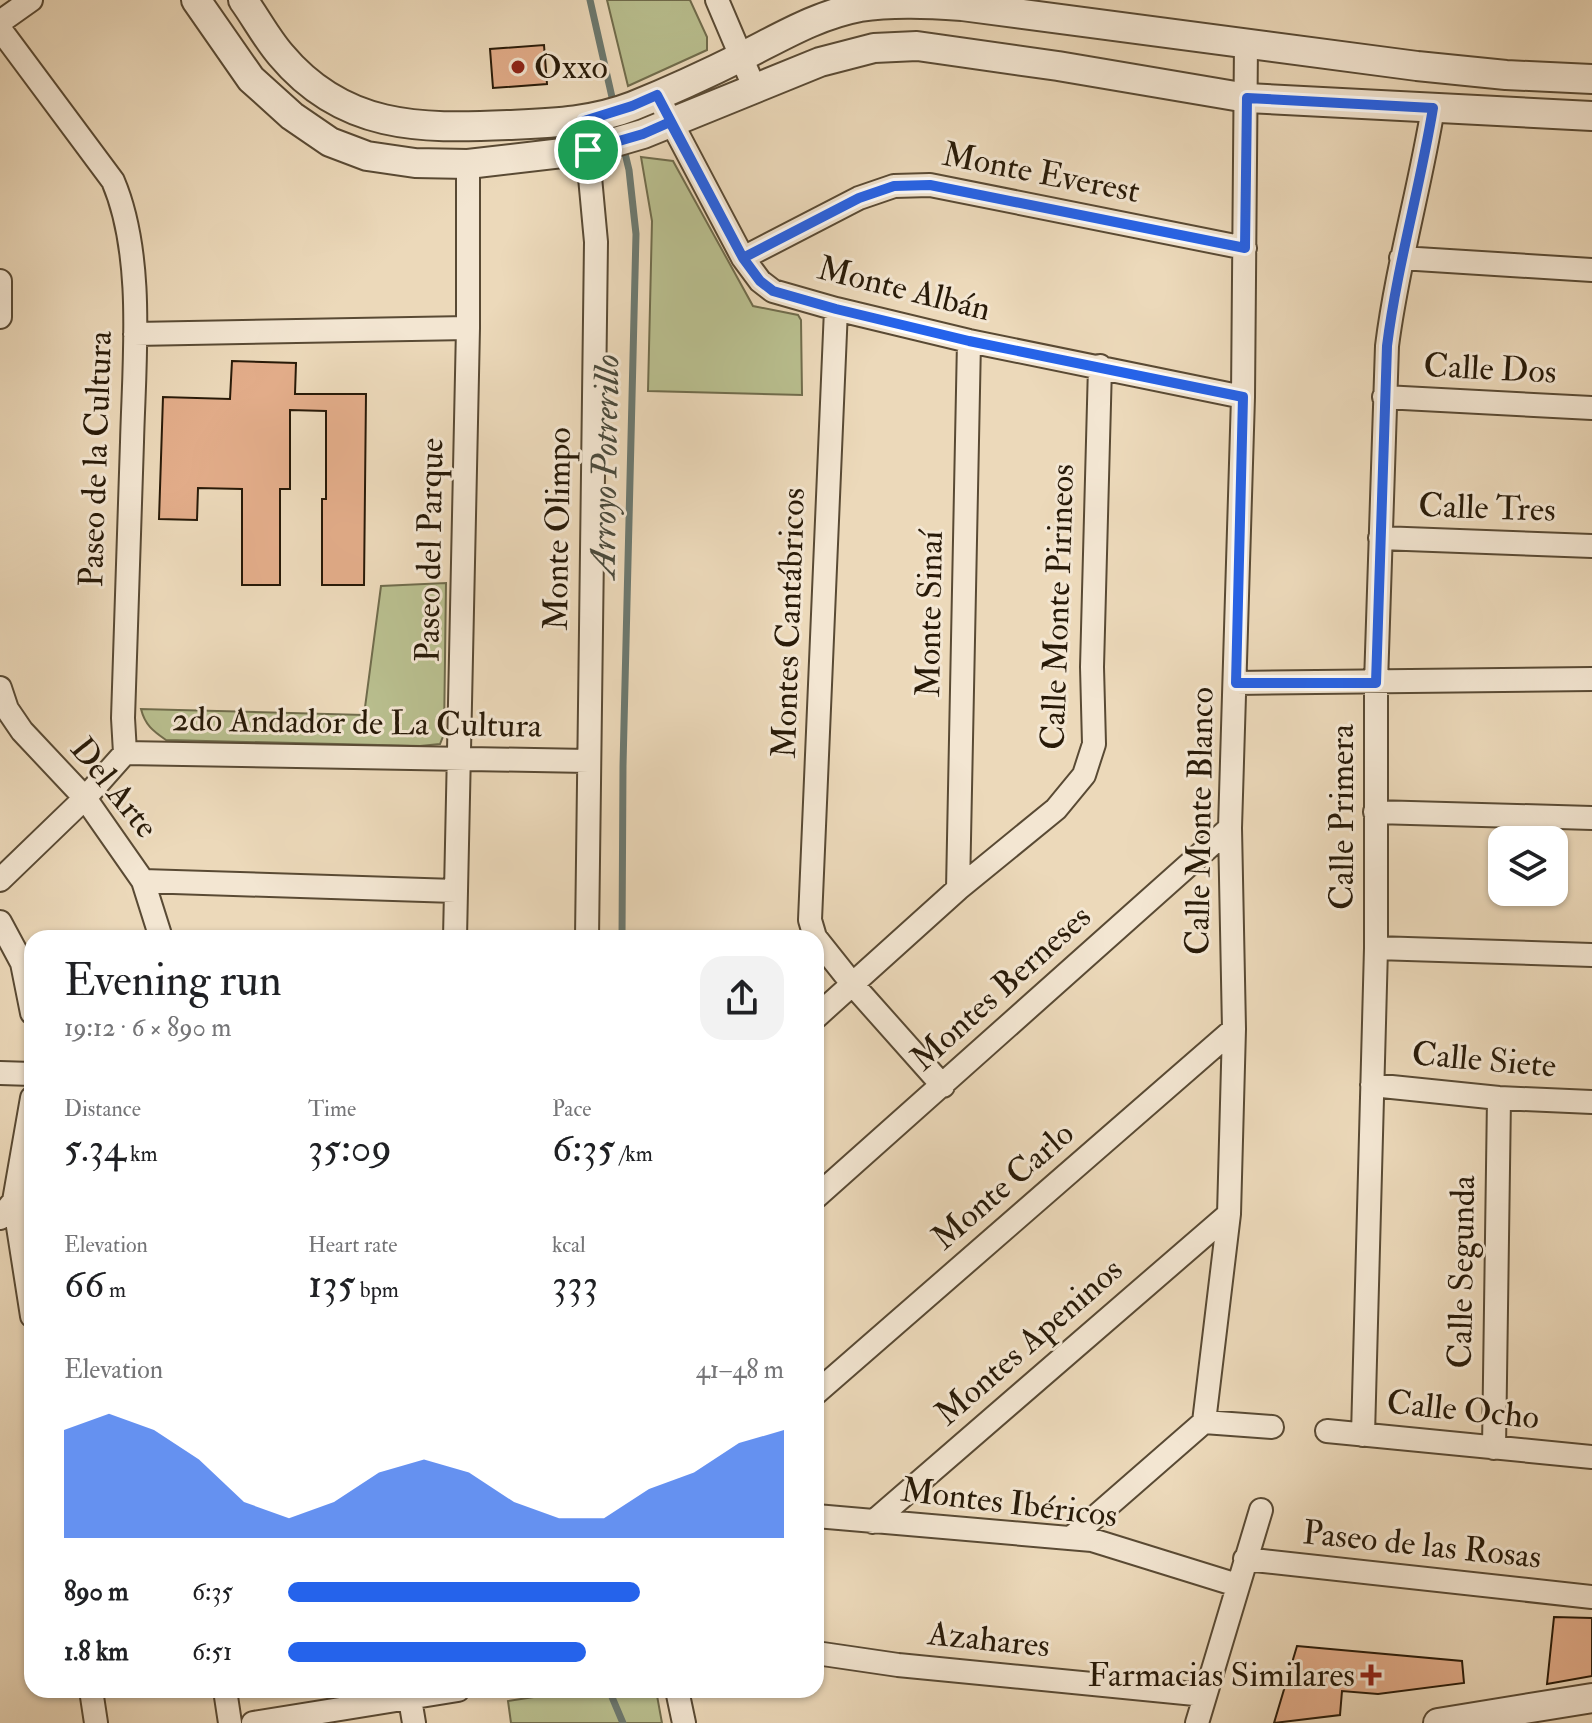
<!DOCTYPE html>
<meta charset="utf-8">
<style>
body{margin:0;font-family:"IM FELL Double Pica",serif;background:#f2f2f2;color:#202124;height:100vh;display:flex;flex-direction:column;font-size:30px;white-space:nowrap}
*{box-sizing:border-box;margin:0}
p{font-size:26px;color:#757577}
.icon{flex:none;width:44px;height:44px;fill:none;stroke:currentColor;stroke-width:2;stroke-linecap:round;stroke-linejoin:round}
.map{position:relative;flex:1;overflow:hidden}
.panel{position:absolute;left:24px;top:930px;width:800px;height:768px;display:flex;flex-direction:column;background:#fff;border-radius:24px;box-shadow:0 2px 6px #0004}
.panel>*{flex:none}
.fabs{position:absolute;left:1488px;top:826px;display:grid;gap:16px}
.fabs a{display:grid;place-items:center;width:80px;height:80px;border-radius:16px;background:#fff;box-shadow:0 2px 6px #0004;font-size:40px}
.pin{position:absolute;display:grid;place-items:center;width:68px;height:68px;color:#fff;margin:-34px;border:4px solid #fff;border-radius:50%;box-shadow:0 2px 8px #0007}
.round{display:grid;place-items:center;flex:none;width:84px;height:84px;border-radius:24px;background:#f2f2f2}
.summary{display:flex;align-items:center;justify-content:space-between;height:136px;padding:0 40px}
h1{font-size:44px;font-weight:600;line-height:60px}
.figures{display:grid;grid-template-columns:repeat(3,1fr);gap:12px;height:136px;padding:8px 40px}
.figures div{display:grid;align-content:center}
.figures b{font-size:40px;font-weight:600}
.figures small{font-size:22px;font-weight:400}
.figures p{font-size:22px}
.chart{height:224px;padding:16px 40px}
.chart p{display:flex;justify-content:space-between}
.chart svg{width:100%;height:144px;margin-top:8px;fill:#2563eb;opacity:.7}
ul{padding:0 40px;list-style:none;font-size:26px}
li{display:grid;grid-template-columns:128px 96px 1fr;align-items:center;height:60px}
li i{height:20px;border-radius:10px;background:#2563eb}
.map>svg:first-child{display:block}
.green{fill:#b9bf8f;stroke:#706c4c;stroke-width:2}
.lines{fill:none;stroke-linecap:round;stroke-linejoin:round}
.stream{stroke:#6c7970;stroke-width:7}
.building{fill:#e3ad8a;stroke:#281a08;stroke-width:2}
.minor-casing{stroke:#594a34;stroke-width:26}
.tertiary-casing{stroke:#594a34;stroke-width:32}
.minor{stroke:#f3e6d2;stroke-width:22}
.tertiary{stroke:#f3e6d2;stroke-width:28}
.route-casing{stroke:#fff;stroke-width:16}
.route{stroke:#2563eb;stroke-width:10}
.poi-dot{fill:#8f2418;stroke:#f3e6d2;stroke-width:3}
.labels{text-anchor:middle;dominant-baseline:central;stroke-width:6;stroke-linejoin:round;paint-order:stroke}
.poi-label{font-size:34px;fill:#281a08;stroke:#f3e6d2;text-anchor:start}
.street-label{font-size:34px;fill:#281a08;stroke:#f3e6d2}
.water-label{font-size:36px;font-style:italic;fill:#4a4a3c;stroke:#f3e6d2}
</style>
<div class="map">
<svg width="1592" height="1723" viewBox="0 0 1592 1723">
<rect width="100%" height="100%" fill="#ecd9ba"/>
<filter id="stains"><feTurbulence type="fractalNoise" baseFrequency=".0025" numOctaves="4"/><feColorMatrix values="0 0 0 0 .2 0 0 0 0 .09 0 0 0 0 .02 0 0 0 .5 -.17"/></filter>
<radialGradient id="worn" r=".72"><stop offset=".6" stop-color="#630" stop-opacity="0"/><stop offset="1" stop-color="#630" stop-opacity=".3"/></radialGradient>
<path class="green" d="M607,0h83l17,37v13l-79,36z
M641,157l32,4 80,145 45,9 3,5 1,75 -154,-4 4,-170z
M446,583l-2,151 -4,10 -20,2 -254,-6c-13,-9 -21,-15 -25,-31l223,6 17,-129z
M579,1690h77l6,33h-151l-3,-22z"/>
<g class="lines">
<path class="stream" d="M590,0l24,106
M622,938l1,-172 13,-532 -7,-64 -6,-25
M609,1690l14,33"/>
</g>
<path class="building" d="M544,45l3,39 -54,4 -3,-39z
M232,361l64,2 -1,31h71l-2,191h-42v-86h4v-88l-36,-1v79h-10v96h-38v-96l-44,-1 -1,32 -38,-1 4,-122 67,2z
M1554,1617l38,1v58l-45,8z
M1297,1646l165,15 2,22 -86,11 -36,-3 -2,24 -66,8z"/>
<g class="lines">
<defs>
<path id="minor" d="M717,0l37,87
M0,22l31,-22
M0,29l113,152c32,75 21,180 19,261 -3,92 -6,184 -9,276l2,35 -40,45 -85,82
M657,95l86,163 17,23 13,10 63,18 133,32 274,56
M586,134l10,108 -9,696
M743,258l116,-60 35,-12 36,-1 315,63
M1401,258l191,12
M0,281v36
M836,309l-26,611 5,17 39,49 89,100
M135,334l333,-6
M1384,397l208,11
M1380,538l212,8
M1236,683l356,-4
M0,688l7,21 15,22 63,67 58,83 18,57
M125,753l463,8
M1375,812l217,6
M143,881l312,10
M958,889l11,-548
M0,922l22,41 10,50
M455,938l13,-610v-164
M1376,948l216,7
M816,1017l142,-128 98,-80 28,-34 10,-31 -2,-77 8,-301
M0,1073l32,1
M1372,1085l127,13 93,4
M816,1197l414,-369
M14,1201l18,115
M0,1218l14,-17 18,-103
M816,1393l418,-364
M1204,1422l68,5
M1327,1431l265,26
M1363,1435l13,-487v-265l11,-337c10,-80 33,-158 46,-238
M1494,1448l5,-350
M816,1516l276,24 145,45
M873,1522l356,-308
M1071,1538l133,-116 25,-208 5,-185 -4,-201 13,-431 3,-354
M1245,1559l347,38
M816,1653l82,12 307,30
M91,1690l5,33
M225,1690l5,33
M677,1690l7,33
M410,1699l4,24
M253,1723l205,-33
M1197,1723l64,-213"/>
<path id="tertiary" d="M196,0l55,79 41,37 38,26 37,14 48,7 53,1 120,-14 55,-16 177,-72 54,-14 43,-2 141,20 189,32 345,18
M243,0c13,18 24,39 38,55 62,74 138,74 227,70 43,-2 84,-3 125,-19 37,-15 74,-32 110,-50 38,-19 74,-41 117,-49 33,-5 69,-3 102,-1l455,60 89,9 86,4
M1438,1723l154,-25"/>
</defs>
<use href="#minor" class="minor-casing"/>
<use href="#tertiary" class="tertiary-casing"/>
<use href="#minor" class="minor"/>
<use href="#tertiary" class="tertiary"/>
</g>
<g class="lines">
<defs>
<path id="route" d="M588,150l55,-16 27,-12 73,136 17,23 13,10 63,18 133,32 274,56 -7,286h140l11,-337c10,-80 33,-158 46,-238l-186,-10 -2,150 -315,-63 -36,1 -35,12 -116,60 -86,-163 -25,11 -48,15 4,29"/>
</defs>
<use href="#route" class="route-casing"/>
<use href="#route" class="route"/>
</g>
<g class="poi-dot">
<circle cx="518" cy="67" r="8"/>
<path d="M1367 1663h8v8h8v8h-8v8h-8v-8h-8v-8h8z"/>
</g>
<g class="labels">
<g class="poi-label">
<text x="534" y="67">Oxxo</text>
<text x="1355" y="1675" text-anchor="end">Farmacias Similares</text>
</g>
<g class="street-label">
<text transform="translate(1041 173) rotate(11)">Monte Everest</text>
<text transform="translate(904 289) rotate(14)">Monte Albán</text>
<text transform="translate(1490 369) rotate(3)">Calle Dos</text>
<text transform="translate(96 459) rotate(-88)">Paseo de la Cultura</text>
<text transform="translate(1487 508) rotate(2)">Calle Tres</text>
<text transform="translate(558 529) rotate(-89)">Monte Olimpo</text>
<text transform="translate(430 550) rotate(-89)">Paseo del Parque</text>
<text transform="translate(1058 607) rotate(-88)">Calle Monte Pirineos</text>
<text transform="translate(930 614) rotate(-89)">Monte Sinaí</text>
<text transform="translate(789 623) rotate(-88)">Montes Cantábricos</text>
<text transform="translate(357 723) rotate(1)">2do Andador de La Cultura</text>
<text transform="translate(114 788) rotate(51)">Del Arte</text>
<text transform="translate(1342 817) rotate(-90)">Calle Primera</text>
<text transform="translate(1200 821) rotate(-89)">Calle Monte Blanco</text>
<text transform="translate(1001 988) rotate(-42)">Montes Berneses</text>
<text transform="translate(1484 1060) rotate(5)">Calle Siete</text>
<text transform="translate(1003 1186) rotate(-41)">Monte Carlo</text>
<text transform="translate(1462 1272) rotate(-89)">Calle Segunda</text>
<text transform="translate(1029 1342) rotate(-41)">Montes Apeninos</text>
<text transform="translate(1463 1410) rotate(6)">Calle Ocho</text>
<text transform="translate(1009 1503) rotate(7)">Montes Ibéricos</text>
<text transform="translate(1422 1545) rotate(6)">Paseo de las Rosas</text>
<text transform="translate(989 1640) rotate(6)">Azahares</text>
</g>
<g class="water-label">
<text transform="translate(605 466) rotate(-89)">Arroyo Potrerillo</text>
</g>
</g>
<rect width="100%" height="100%" filter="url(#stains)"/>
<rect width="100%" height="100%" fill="url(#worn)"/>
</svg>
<div class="fabs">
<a><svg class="icon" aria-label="layers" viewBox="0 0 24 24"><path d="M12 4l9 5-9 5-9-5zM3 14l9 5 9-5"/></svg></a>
</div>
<div class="pin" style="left:588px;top:150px;background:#1e9e55"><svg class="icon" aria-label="arrive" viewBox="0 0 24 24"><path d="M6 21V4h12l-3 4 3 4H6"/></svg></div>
<section class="panel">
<div class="summary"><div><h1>Evening run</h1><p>19:12 · 6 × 890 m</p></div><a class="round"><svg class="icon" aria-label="share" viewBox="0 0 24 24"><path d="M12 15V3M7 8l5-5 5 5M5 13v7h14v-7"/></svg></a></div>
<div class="figures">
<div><p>Distance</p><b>5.34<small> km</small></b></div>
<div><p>Time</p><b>35:09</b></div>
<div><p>Pace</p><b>6:35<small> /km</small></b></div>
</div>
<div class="figures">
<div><p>Elevation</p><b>66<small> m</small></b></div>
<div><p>Heart rate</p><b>135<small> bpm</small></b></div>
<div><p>kcal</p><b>333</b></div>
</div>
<div class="chart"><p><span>Elevation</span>41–48 m</p>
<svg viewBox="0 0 160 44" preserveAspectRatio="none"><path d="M0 44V11L10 6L20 11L30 20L40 33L50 38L60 33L70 24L80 20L90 24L100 33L110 38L120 38L130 29L140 24L150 15L160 11V44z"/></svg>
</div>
<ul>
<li><b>890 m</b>6:35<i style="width:71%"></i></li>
<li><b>1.8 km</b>6:51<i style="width:60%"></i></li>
</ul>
</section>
</div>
